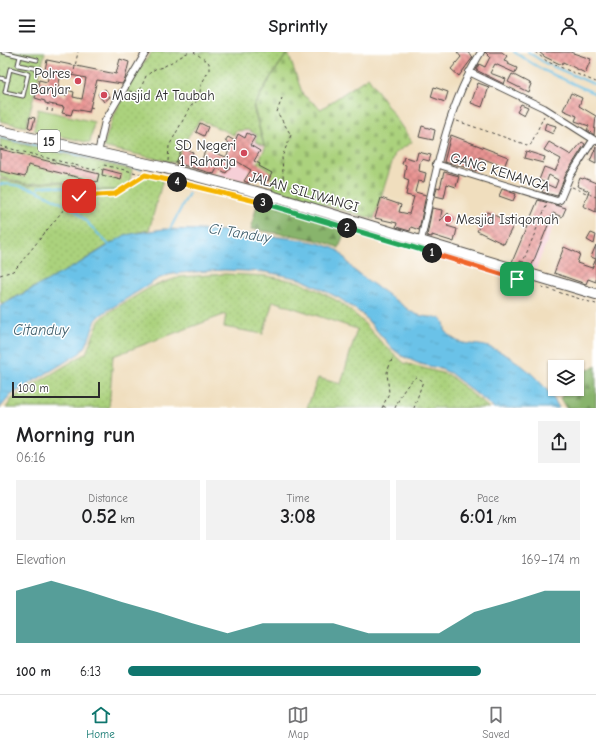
<!DOCTYPE html>
<meta charset="utf-8">
<style>
body{margin:0;font-family:"Comic Neue",sans-serif;background:#f2f2f2;color:#202124;height:100vh;display:flex;flex-direction:column;font-size:15px;white-space:nowrap}
*{box-sizing:border-box;margin:0}
p{font-size:13px;color:#757577}
.icon{flex:none;width:22px;height:22px;fill:none;stroke:currentColor;stroke-width:2;stroke-linecap:round;stroke-linejoin:round}
.map{position:relative;height:356px;overflow:hidden}
.drawer{display:flex;flex-direction:column;background:#fff;flex:1}
.drawer>*{flex:none}
.controls{position:absolute;left:548px;top:308px;display:grid;gap:8px}
.controls a{display:grid;place-items:center;width:36px;height:36px;border-radius:0px;background:#fff;box-shadow:0 1px 3px #0004;font-size:20px}
.scale{position:absolute;left:12px;bottom:10px;width:88px;box-sizing:border-box;padding-left:4px;border:2px solid #2b2b2b;border-top:0;font-size:11px;line-height:14px;white-space:nowrap;color:#2b2b2b;-webkit-text-stroke:3px #fff;paint-order:stroke}
.pin{position:absolute;display:grid;place-items:center;width:34px;height:34px;color:#fff;margin:-17px;border-radius:8px;box-shadow:0 2px 6px #0006}
.km{position:absolute;width:20px;height:20px;margin:-10px;border-radius:50%;background:#222;color:#fff;font-size:11px;line-height:20px;text-align:center}
.round{display:grid;place-items:center;flex:none;width:42px;height:42px;border-radius:0px;background:#f2f2f2}
.summary{display:flex;align-items:center;justify-content:space-between;height:68px;padding:0 16px}
h1{font-size:22px;font-weight:600;line-height:30px}
.metrics{display:grid;grid-template-columns:repeat(3,1fr);gap:6px;height:68px;padding:4px 16px}
.metrics div{display:grid;align-content:center;border-radius:0px;background:#f2f2f2;text-align:center}
.metrics b{font-size:20px;font-weight:600}
.metrics small{font-size:11px;font-weight:400}
.metrics p{font-size:11px}
.chart{height:112px;padding:8px 16px}
.chart p{display:flex;justify-content:space-between}
.chart svg{width:100%;height:72px;margin-top:4px;fill:#0f766e;opacity:.7}
ul{padding:0 16px;list-style:none;font-size:13px}
li{display:grid;grid-template-columns:64px 48px 1fr;align-items:center;height:30px}
li i{height:10px;border-radius:5px;background:#0f766e}
header{display:flex;justify-content:space-between;align-items:center;height:52px;padding:0 16px;background:#fff;font-size:18px;font-weight:600}
.menu{display:flex;justify-content:space-around;align-items:center;height:56px;border-top:1px solid #e0e0e0;background:#fff;font-size:11px;color:#757577}
.menu a{display:grid;justify-items:center;gap:2px}
.menu .current{color:#0f766e}
.map>svg:first-child{display:block}
.built{fill:#f6cfd7}
.green{fill:url(#green-dots);stroke:#6b7e54}
.forest{fill:url(#forest-firs);stroke:#5a704c}
.cemetery{fill:url(#cemetery-stones);stroke:#6b7e54}
.pitch{fill:#abd27d;stroke:#6b7e54}
.water{fill:url(#water-ripples);stroke:#4b768a}
.lines{fill:none;stroke-linecap:round;stroke-linejoin:round}
.stream{stroke:#6bc2e8;stroke-width:2}
.building{fill:url(#building-cross-hatch);fill-rule:evenodd}
.service-casing{stroke:#494641;stroke-width:5}
.minor-casing{stroke:#494641;stroke-width:8}
.trunk-casing{stroke:#494641;stroke-width:12}
.path{stroke:#494641;stroke-width:1;stroke-dasharray:3 3;stroke-linecap:butt}
.service{stroke:#fff;stroke-width:3}
.minor{stroke:#fff;stroke-width:6}
.trunk{stroke:#fff;stroke-width:10}
.split-1-casing{stroke:#fff;stroke-width:8}
.split-2-casing{stroke:#fff;stroke-width:8}
.split-3-casing{stroke:#fff;stroke-width:8}
.split-4-casing{stroke:#fff;stroke-width:8}
.split-5-casing{stroke:#fff;stroke-width:8}
.split-1{stroke:#f0652b;stroke-width:5}
.split-2{stroke:#22a559;stroke-width:5}
.split-3{stroke:#22a559;stroke-width:5}
.split-4{stroke:#f5b400;stroke-width:5}
.split-5{stroke:#f5b400;stroke-width:5}
.poi-dot{fill:#d1495b;stroke:#fff;stroke-width:1.5}
.labels{text-anchor:middle;dominant-baseline:central;stroke-width:3;stroke-linejoin:round;paint-order:stroke}
.shield{fill:#fff;stroke:#6b6b6b;stroke-width:1}
.shield-label{font-size:13px;font-weight:bold;fill:#2b2b2b}
.poi-label{font-size:14px;fill:#2b2b2b;stroke:#fff;text-anchor:end}
.street-label{font-size:14px;fill:#2b2b2b;stroke:#fff}
.water-label{font-size:15px;font-style:italic;fill:#41606d;stroke:#fff}
</style>
<header><svg class="icon" aria-label="menu" viewBox="0 0 24 24"><path d="M4 6h16M4 12h16M4 18h16"/></svg>Sprintly<svg class="icon" aria-label="person" viewBox="0 0 24 24"><circle cx="12" cy="8" r="4"/><path d="M4 21q1-7 8-7t8 7"/></svg></header>
<div class="map">
<svg width="596" height="356" viewBox="0 0 596 356">
<defs>
<pattern id="green-dots" width="8" height="8" patternUnits="userSpaceOnUse"><rect width="8" height="8" fill="#abd27d"/><path d="M2 2h.1M6 6h.1" fill="none" stroke="#93b46c" stroke-width="1.8" stroke-linecap="round"/></pattern>
<pattern id="forest-firs" width="22" height="20" patternUnits="userSpaceOnUse"><rect width="22" height="20" fill="#88b46c"/><path d="M5 1l3.5 6h-7zM16 11l3.5 6h-7z" fill="#6f9359"/></pattern>
<pattern id="cemetery-stones" width="16" height="16" patternUnits="userSpaceOnUse"><rect width="16" height="16" fill="#abd27d"/><path d="M2 7V4a2 2 0 0 1 4 0v3zM10 15v-3a2 2 0 0 1 4 0v3z" fill="#93b46c"/></pattern>
<pattern id="water-ripples" width="26" height="14" patternUnits="userSpaceOnUse"><rect width="26" height="14" fill="#6bc2e8"/><path d="M2 4q2-2 4 0t4 0M15 11q2-2 4 0t4 0" fill="none" stroke="#589ebc"/></pattern>
<pattern id="building-cross-hatch" width="8" height="8" patternUnits="userSpaceOnUse"><rect width="8" height="8" fill="#e99493"/><path d="M0 0l8 8M0 8l8-8" fill="none" stroke="#bd7978"/></pattern>
</defs>
<rect width="100%" height="100%" fill="#fff"/>
<filter id="ink" filterUnits="userSpaceOnUse"><feTurbulence type="fractalNoise" baseFrequency=".025" numOctaves="2"/><feDisplacementMap in="SourceGraphic" scale="8" xChannelSelector="R" yChannelSelector="G"/><feConvolveMatrix kernelMatrix="1 2 1 2 8 2 1 2 1" color-interpolation-filters="sRGB"/></filter>
<filter id="wash" filterUnits="userSpaceOnUse"><feTurbulence type="fractalNoise" baseFrequency=".012" numOctaves="4" result="noise"/><feDisplacementMap in="SourceGraphic" scale="16" xChannelSelector="R" yChannelSelector="G"/><feGaussianBlur stdDeviation="0.9" result="paint"/><feColorMatrix in="noise" values="0 0 0 0 0 0 0 0 0 0 0 0 0 0 0 0 0 1.4 0 .05"/><feComposite in="paint" operator="in"/></filter>
<g filter="url(#wash)">
<rect width="100%" height="100%" fill="#f0debe"/>
<path class="built" d="M248,79l9,5 -3,5 10,6 -21,34 -27,-6 21,-42z
M544,162l12,5 -20,50 -13,-5z"/>
<path class="green" d="M0,0h45l-19,75 -26,-6z
M152,0h136l-19,27 -16,28 11,39 -9,-5 2,-6 -9,-5 -13,1 -1,4 -34,-15 -13,18 -11,25 -73,-16 10,-29 19,-40z
M0,87l132,31 -3,15 -9,5 -30,-1 -35,-8 -28,3 -27,-7z
M145,123l18,4 -14,51c-33,5 -53,24 -81,40 -22,12 -44,22 -66,34l-2,-2v-123l28,6 27,-3 34,8 31,1z
M225,222l41,2 33,6 20,9 22,12 18,15 22,24 23,21 45,12 40,33h-182l11,-30 23,6 16,-55 -84,-28 -10,33 -39,-7 2,-13 -113,42 -4,52h-103l6,-9 10,-7 64,-39 13,-32 10,-9 42,-25 29,-10z"/>
<path class="forest" d="M259,144l89,26 -9,26c-21,-11 -62,-14 -88,-19z
M596,314v42h-30l-6,-10 8,-9h9c0,-23 5,-14 19,-23z"/>
<path class="cemetery" d="M288,1l15,42 18,14 47,-32 44,65 -17,11 -21,66 -101,-29 -4,-20 -11,-7 7,-15 -11,-41 17,-30z"/>
<path class="pitch" d="M38,57l56,13 -4,21 -56,-13z"/>
<path class="water" d="M163,177l72,2 4,8h7l2,-5c26,3 61,4 85,14 11,4 13,15 22,23 16,12 33,24 50,36 6,5 11,8 18,9 11,3 22,-3 22,14 13,17 22,12 40,16 28,7 61,37 74,62h-65l-44,-35 -12,-5 -18,-4 -18,-8 -9,-7 -31,-35 -23,-16 -38,-19 -35,-7 -42,-2 -44,3 -12,2 -10,4 -56,35 -6,6 -10,26 -6,7 -69,42 -11,13v-102l80,-43 45,-28z"/>
<g class="lines">
<path class="stream" d="M514,0l29,18 53,24
M528,0l17,11 51,22
M0,85l141,32
M0,132c24,0 43,8 63,20
M38,138l1,-3 14,-1 34,7
M69,155l7,4 34,35
M169,179l20,-38"/>
</g>
<g id="blocks">
<path class="building" d="M457,0h10l6,5 -14,19 -8,-7 10,-12z
M485,0h17l5,4 -3,4 5,2 -1,2 9,4 -2,5 -20,-9 -5,9 16,6 -2,5 -28,-14 3,-6 6,3 5,-10z
M539,0h31l21,7 -6,14 -22,-11 -1,3 -17,-8z
M120,7l9,3 -4,17 -3,5 -25,-4 -8,32 -16,-3 -2,6 -9,-2 2,-6 -19,-4v-2l-10,-3 4,-18 8,2 3,-11 -5,-1 2,-10 69,14zM61,21l25,5 -4,21 -9,-2 1,-5 -7,-2 -1,6 -9,-2z
M512,22l19,10 -3,8 -20,-10z
M478,31l11,4 -7,20 -11,-4z
M434,35l14,5 -3,10 -14,-5z
M105,37l5,8 -6,5 -6,-8z
M571,41l11,5 -3,8 17,10 -2,19 -7,-5 2,-4 -14,-5 2,-5 -14,-6z
M521,52l7,3 -4,8 -7,-4z
M30,65l5,1 -3,11 -4,-2z
M200,71l8,4 -4,9 -8,-4z
M546,71l10,3 -3,8 -9,-4z
M422,74l13,4 -2,10 -14,-3z
M247,81l8,4 -5,8 10,6 -6,10 6,3 -1,2 13,7 -4,8 -13,-8 -6,10 -5,-2 7,-11 -16,-10 -9,13 -9,-5 -3,6 -38,-11 6,-15 11,4 -3,8 10,4 6,-15 20,8 6,-12 -7,-4 3,-4 7,4 3,-7 7,4z
M451,83l57,22 -4,10 -25,-10 -3,14 -7,-2v-1l-25,-6z
M549,90l22,13 11,-13 3,2 -19,30 -9,22 -15,-4 4,-8 9,4 3,-8 -9,-5 -3,8 -7,-3 5,-13 11,4 6,-12 -17,-9z
M596,95v17l-6,-3z
M0,97l99,25 -2,8 -69,-17 -3,12 -25,-6z
M526,99l19,6 -2,6 -19,-5z
M418,100l13,3 -2,6 -7,-2 -2,3 -1,9 7,2 -2,9 -6,-1 -3,11 11,3 -7,35 -8,-3 -1,4 -14,-4 1,-4 -22,-5 6,-20 20,7 -2,7 10,2 5,-17 -8,-2 3,-15 -5,-2 2,-13 -4,-1 2,-7 12,3z
M103,117l19,5 -1,6 -19,-5z
M444,120l15,4 -3,11 -9,-3 -3,14 -9,-2 2,-9 3,1z
M580,126l3,1 1,-1 12,5v29l-13,-6 6,-15 -12,-5z
M502,137l14,5 -3,7 -14,-5z
M538,148l28,8 -4,9 -9,-4 -21,52 -12,-4v3l-8,-2z
M432,156l10,2 -2,11 8,-8 6,6 -7,7 10,3 -3,13 -22,-7v2l-5,-1z
M487,160l27,12 -10,20 -27,-13z
M591,181l5,2 -2,9 -7,-4z
M596,193v37l-8,-3 -2,5 -32,-11 10,-26 16,7 -3,9 15,5 4,-9 -5,-2z"/>
</g>
</g>
<g filter="url(#ink)">
<use href="#blocks" fill-opacity="0" stroke="#494641" stroke-width="1"/>
<g class="lines">
<defs>
<path id="service" d="M3,0l34,8
M20,4l-2,9 21,4
M10,17l18,5 -5,22 -18,-4z
M0,26l8,2"/>
<path id="minor" d="M469,20l75,36 52,33
M98,101l7,-32 41,-69
M436,112l121,37 3,-1 10,-24 23,-36
M421,189c14,-65 24,-131 60,-189"/>
<path id="trunk" d="M0,79l161,36 107,28 328,99"/>
</defs>
<use href="#service" class="service-casing"/>
<use href="#minor" class="minor-casing"/>
<use href="#trunk" class="trunk-casing"/>
<path class="path" d="M535,0l13,10 48,20
M43,18l6,2
M73,24l5,-24
M129,39l7,1 4,-2 6,-14 9,-7 8,-2 26,-15
M282,46l-5,14 14,23 -9,22 2,34
M90,55l4,1
M47,59l1,-7
M52,60l1,-7
M66,63l1,-1
M457,69l73,25 14,-30
M0,94l94,24 10,-5 174,42 173,52
M168,109l1,-15 6,-11 15,-28 9,-8 2,-14 8,-15v-7l-15,-11
M572,135l24,10
M522,212l25,-60
M0,223l13,-4 5,-5 55,-68 6,-2 36,-2 34,-21
M542,235l54,17
M383,354l4,2
M382,356l7,-15 -2,-21 6,-15
M395,356c5,-12 11,-23 21,-31l7,4 -9,27"/>
<use href="#service" class="service"/>
<use href="#minor" class="minor"/>
<use href="#trunk" class="trunk"/>
</g>
</g>
<g class="lines" filter="url(#ink)">
<defs>
<path id="split-1" d="M432,201l85,26"/>
<path id="split-2" d="M347,176l85,25"/>
<path id="split-3" d="M263,151l84,25"/>
<path id="split-4" d="M177,130l86,21"/>
<path id="split-5" d="M79,144l36,-2 30,-19 32,7"/>
</defs>
<use href="#split-1" class="split-1-casing"/>
<use href="#split-2" class="split-2-casing"/>
<use href="#split-3" class="split-3-casing"/>
<use href="#split-4" class="split-4-casing"/>
<use href="#split-5" class="split-5-casing"/>
<use href="#split-1" class="split-1"/>
<use href="#split-2" class="split-2"/>
<use href="#split-3" class="split-3"/>
<use href="#split-4" class="split-4"/>
<use href="#split-5" class="split-5"/>
</g>
<g class="poi-dot">
<circle cx="78" cy="29" r="4"/>
<circle cx="104" cy="43" r="4"/>
<circle cx="244" cy="101" r="4"/>
<circle cx="448" cy="167" r="4"/>
</g>
<g class="labels">
<rect class="shield" x="38" y="78" width="22" height="22" rx="3"/>
<g class="shield-label">
<text x="49" y="89">15</text>
</g>
<g class="poi-label">
<text x="70" y="21">Polres<tspan x="70" dy="16">Banjar</tspan></text>
<text x="112" y="43" text-anchor="start">Masjid At Taubah</text>
<text x="236" y="93">SD Negeri<tspan x="236" dy="16">1 Raharja</tspan></text>
<text x="456" y="167" text-anchor="start">Mesjid Istiqomah</text>
</g>
<g class="street-label">
<text transform="translate(500 120) rotate(17)">GANG KENANGA</text>
<text transform="translate(304 140) rotate(16)">JALAN SILIWANGI</text>
</g>
<g class="water-label">
<text transform="translate(240 181) rotate(9)">Ci Tanduy</text>
<text x="41" y="278">Citanduy</text>
</g>
</g>
</svg>
<div class="controls">
<a><svg class="icon" aria-label="layers" viewBox="0 0 24 24"><path d="M12 4l9 5-9 5-9-5zM3 14l9 5 9-5"/></svg></a>
</div>
<div class="scale">100 m</div>
<div class="pin" style="left:517px;top:227px;background:#1e9e55"><svg class="icon" aria-label="arrive" viewBox="0 0 24 24"><path d="M6 21V4h12l-3 4 3 4H6"/></svg></div>
<div class="pin" style="left:79px;top:144px;background:#d93025"><svg class="icon" aria-label="check" viewBox="0 0 24 24"><path d="M5 12l5 5 9-10"/></svg></div>
<b class="km" style="left:432px;top:201px">1</b>
<b class="km" style="left:347px;top:176px">2</b>
<b class="km" style="left:263px;top:151px">3</b>
<b class="km" style="left:177px;top:130px">4</b>
</div>
<section class="drawer">
<div class="summary"><div><h1>Morning run</h1><p>06:16</p></div><a class="round"><svg class="icon" aria-label="share" viewBox="0 0 24 24"><path d="M12 15V3M7 8l5-5 5 5M5 13v7h14v-7"/></svg></a></div>
<div class="metrics">
<div><p>Distance</p><b>0.52<small> km</small></b></div>
<div><p>Time</p><b>3:08</b></div>
<div><p>Pace</p><b>6:01<small> /km</small></b></div>
</div>
<div class="chart"><p><span>Elevation</span>169–174 m</p>
<svg viewBox="0 0 160 44" preserveAspectRatio="none"><path d="M0 44V12L10 6L20 12L30 19L40 25L50 32L60 38L70 32L80 32L90 32L100 38L110 38L120 38L130 25L140 19L150 12L160 12V44z"/></svg>
</div>
<ul>
<li><b>100 m</b>6:13<i style="width:78%"></i></li>
</ul>
</section>
<nav class="menu">
<a class="current"><svg class="icon" aria-label="home" viewBox="0 0 24 24"><path d="M3 11l9-7 9 7M6 9v11h12V9"/></svg>Home</a>
<a><svg class="icon" aria-label="map" viewBox="0 0 24 24"><path d="M3 6l6-2 6 2 6-2v14l-6 2-6-2-6 2zM9 4v14M15 6v14"/></svg>Map</a>
<a><svg class="icon" aria-label="saved" viewBox="0 0 24 24"><path d="M7 4h10v16l-5-4-5 4z"/></svg>Saved</a>
</nav>
